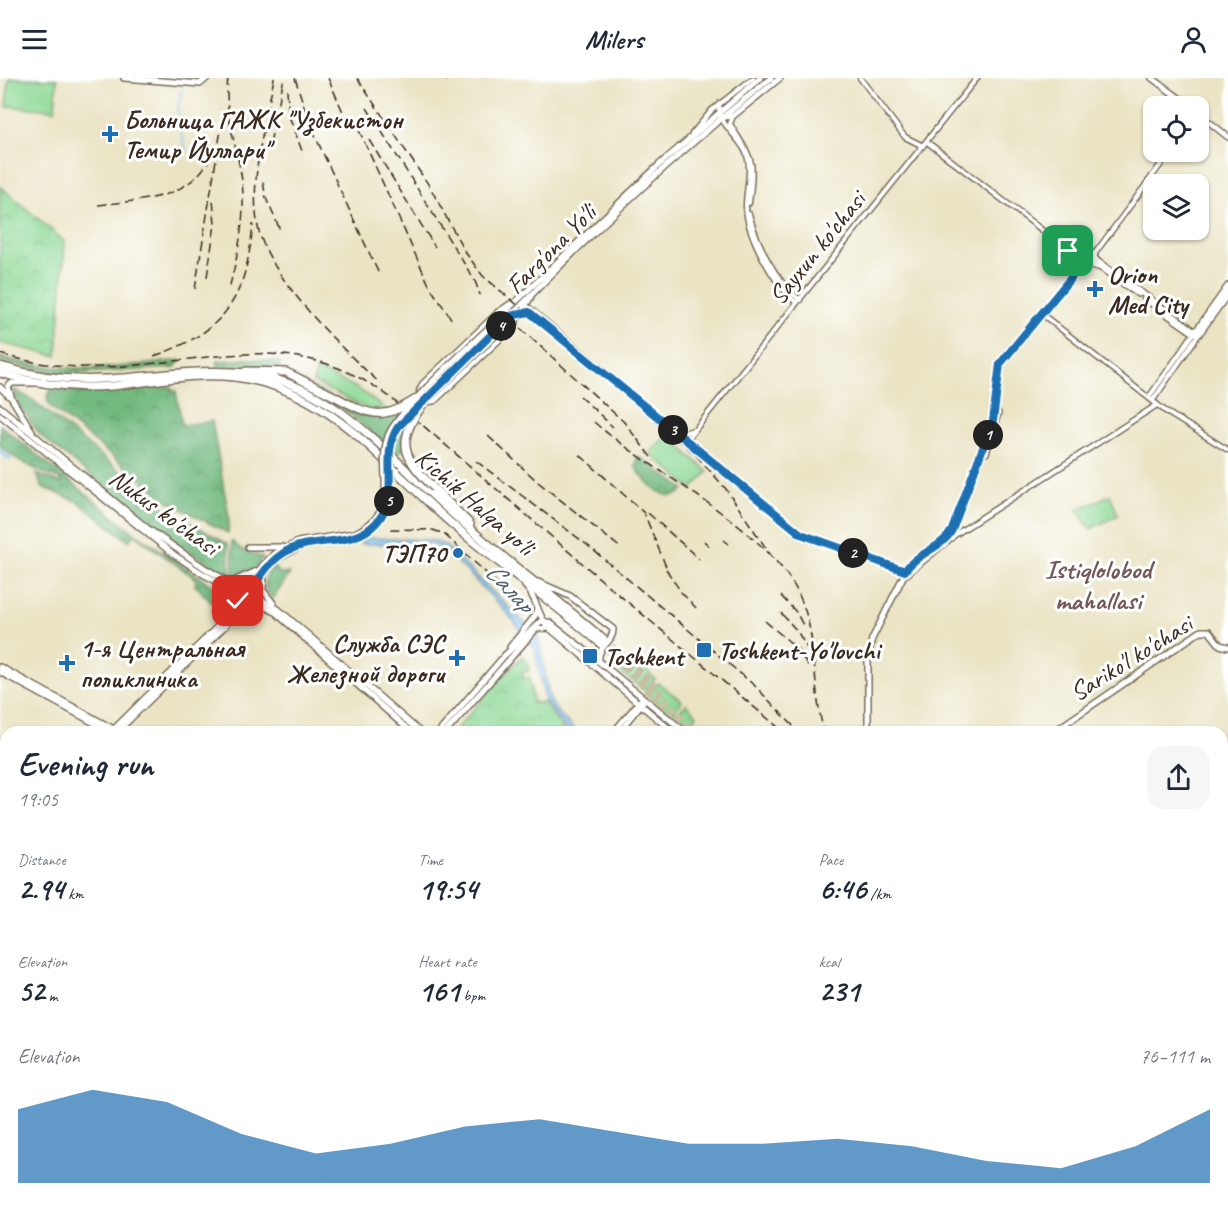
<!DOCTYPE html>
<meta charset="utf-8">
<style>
body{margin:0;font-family:Caveat,sans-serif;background:#f6f6f7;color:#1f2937;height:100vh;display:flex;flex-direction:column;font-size:22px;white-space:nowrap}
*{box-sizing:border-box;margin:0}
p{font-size:20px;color:#747a83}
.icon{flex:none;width:33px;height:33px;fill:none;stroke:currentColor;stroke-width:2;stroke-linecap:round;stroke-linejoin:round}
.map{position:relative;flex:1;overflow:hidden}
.sheet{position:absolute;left:0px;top:648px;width:1228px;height:486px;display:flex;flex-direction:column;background:#fff;border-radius:18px 18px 0 0;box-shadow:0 2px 4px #0004}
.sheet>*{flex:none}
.fabs{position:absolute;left:1143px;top:18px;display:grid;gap:12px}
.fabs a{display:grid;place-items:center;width:66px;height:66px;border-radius:12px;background:#fff;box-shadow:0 2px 4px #0004;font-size:30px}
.pin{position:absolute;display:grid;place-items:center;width:51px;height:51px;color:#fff;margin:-26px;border-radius:12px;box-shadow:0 3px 9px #0006}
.km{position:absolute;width:30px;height:30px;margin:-15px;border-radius:50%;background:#222;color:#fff;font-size:16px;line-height:30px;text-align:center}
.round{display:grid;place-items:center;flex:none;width:63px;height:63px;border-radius:18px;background:#f6f6f7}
.summary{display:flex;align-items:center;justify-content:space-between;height:102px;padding:0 18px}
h1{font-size:33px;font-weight:800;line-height:45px}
.figures{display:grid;grid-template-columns:repeat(3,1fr);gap:9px;height:102px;padding:6px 18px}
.figures div{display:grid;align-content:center}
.figures b{font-size:30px;font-weight:800}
.figures small{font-size:16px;font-weight:400}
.figures p{font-size:16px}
.chart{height:168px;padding:12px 18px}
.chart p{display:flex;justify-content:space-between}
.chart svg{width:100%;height:108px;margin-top:6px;fill:#1f6fb2;opacity:.7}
header{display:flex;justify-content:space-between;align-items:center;height:78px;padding:0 18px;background:#fff;font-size:27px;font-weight:800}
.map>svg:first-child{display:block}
.green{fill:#8ed996;stroke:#64825a;stroke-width:1.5}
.forest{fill:url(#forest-crowns);stroke:#56724e;stroke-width:1.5}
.park{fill:url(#park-crowns);stroke:#64825a;stroke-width:1.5}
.water{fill:#78c0f0;stroke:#5a7587;stroke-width:1.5}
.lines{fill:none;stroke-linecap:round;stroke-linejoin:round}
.stream{stroke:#78c0f0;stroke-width:1.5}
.canal{stroke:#78c0f0;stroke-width:3}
.highway-tunnel{stroke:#c7bfa3;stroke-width:7;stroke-dasharray:7 3.5;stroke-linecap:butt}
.minor-casing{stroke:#786b58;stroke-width:7}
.major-casing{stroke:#786b58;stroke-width:8}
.highway-casing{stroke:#786b58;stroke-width:10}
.minor{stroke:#fff;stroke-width:4}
.major{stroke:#fff;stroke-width:5}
.highway{stroke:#fff;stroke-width:7}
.rail{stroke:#3b2a1e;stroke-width:1.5;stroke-dasharray:9 4.5;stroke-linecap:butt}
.major-bridge-casing{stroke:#786b58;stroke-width:8;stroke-linecap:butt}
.highway-bridge-casing{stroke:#786b58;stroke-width:10;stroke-linecap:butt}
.major-bridge{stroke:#fff;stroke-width:5}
.highway-bridge{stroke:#fff;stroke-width:7}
.route-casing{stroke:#fff;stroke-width:12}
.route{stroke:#1f6fb2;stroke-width:8}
.poi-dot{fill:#1f6fb2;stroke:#fff;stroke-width:2}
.labels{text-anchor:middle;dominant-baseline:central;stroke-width:6;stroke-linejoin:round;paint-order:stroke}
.poi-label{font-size:26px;font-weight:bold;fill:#3b2a1e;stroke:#fff;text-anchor:start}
.street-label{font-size:26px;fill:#3b2a1e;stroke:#fff}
.neighbourhood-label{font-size:27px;font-weight:bold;fill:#75595a;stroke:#fff}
.water-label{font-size:27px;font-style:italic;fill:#505e68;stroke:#fff}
</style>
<header><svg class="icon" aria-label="menu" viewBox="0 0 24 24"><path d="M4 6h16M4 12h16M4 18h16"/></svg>Milers<svg class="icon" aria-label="person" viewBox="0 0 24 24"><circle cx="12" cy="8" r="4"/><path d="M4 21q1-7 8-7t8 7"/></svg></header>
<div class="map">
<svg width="1228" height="1134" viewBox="0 0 1228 1134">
<defs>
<pattern id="forest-crowns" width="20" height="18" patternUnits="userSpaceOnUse" patternTransform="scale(1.5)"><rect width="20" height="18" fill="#72b97f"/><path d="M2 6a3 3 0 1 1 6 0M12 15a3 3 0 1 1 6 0" fill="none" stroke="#5f9767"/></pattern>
<pattern id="park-crowns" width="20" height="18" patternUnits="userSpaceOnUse" patternTransform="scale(1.5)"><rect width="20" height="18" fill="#8ed996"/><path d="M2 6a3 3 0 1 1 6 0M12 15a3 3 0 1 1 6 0" fill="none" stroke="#7bba81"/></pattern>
</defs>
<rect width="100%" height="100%" fill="#fff"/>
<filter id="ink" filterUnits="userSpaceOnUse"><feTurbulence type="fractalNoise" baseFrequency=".0167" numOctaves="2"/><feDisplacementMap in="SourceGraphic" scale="12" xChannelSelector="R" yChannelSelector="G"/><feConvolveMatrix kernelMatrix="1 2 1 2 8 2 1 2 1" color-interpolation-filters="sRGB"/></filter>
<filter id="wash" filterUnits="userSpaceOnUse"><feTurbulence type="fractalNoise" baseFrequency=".008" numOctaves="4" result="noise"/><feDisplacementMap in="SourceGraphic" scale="24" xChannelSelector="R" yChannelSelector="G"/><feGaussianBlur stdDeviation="1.35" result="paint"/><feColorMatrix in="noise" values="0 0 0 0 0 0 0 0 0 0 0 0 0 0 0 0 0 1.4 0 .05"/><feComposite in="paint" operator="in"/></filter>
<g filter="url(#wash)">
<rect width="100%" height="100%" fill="#eae4c4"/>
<path class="green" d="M9,0l48,1 -2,31 -49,-4z
M317,292l40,18 31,23 -20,-2 -55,-27z
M667,357l41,37 -16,17 -40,-34 -2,-3z
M1110,417l8,20 -27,14 -14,-19z
M635,581l20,20 -9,12 -34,-25 2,-3 11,9z
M658,605l24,18 -10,13 3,2 11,-12 11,11 -9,14 -41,-34z"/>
<path class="forest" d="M0,279c61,18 119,11 181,3l-7,8 -112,6 -60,-12z
M248,281l32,3 -1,6 -61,-2 -1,-5z
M256,294l28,1 86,43 10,2 16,-4 10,10 -3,27 -11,1c-45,-43 -73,-68 -136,-80z
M172,309v4h4l6,34 30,-4 17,96 -1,16 -59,-31 -120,-97 -2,-7 4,-9 32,3z
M13,311l20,11 133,109 62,35 2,32 -62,-38 -128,-103 -21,-30z
M0,347l131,105 97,66 -1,15 -7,7 -8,-8 3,-4 -20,-21 1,-6 -62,-45 -5,7 -53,-40 -34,-14 -5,-13 24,9 1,-3c-23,-9 -43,-17 -62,-34z
M638,378l46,33c-16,19 -40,-8 -49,-23z
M232,463l9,8 22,9 -11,14 -15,7 -4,-3z
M273,487l7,9 10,-1 -17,26c-11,-12 -10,-21 0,-34z"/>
<path class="park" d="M0,108l65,56 -8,114 -57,-13z
M522,578l5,6 2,9 -7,1 1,6 7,-1 3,26 11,-1 21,30h-112z"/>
<path class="water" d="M366,460l65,2 14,5 93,91 12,63 6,11 20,22h-8l-23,-31 -10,-52 -26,-34 -60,-62 -17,-9h-72z"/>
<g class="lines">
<path class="stream" d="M183,11c-10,19 -2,42 3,62
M451,654v-1"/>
<path class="canal" d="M0,373l10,8"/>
</g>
</g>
<g filter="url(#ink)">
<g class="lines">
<path class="highway-tunnel" d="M604,562l44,39 45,53
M601,566l43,41 36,42"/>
<defs>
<path id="minor" d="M860,0l45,59 18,9
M720,25c-6,19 21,34 27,52 5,17 -1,34 -1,51 0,28 29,80 51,97
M733,38l-3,8c23,38 25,33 19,79
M692,56l20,-24 41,-32
M927,64l158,121
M749,136c8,30 26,67 51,86
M1081,182h9l80,-108
M511,225l-13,9 -76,72 -3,7 11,11 5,-1 74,-70 22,-33
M527,228l198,168 76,60 107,38
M1043,237l125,98 60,37
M1149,319l45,-64
M1153,322l46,-66
M675,353l9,2 9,-3
M686,363l291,-363
M953,458l204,-131
M613,654l30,-35
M619,654l27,-33
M1222,893l6,2"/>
<path id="major" d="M124,0l76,6 7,-6
M1152,0l38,28
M1198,35l30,24
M722,39l11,-1 47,-38
M1095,175l-1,4 3,4
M1085,185l16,5 37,26
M1145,221l49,34 5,1
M498,234l4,3 158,-151 100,-86
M516,245v-5l-6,-1c82,-86 169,-166 261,-239
M1196,253l32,-45
M1199,256l29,-40
M0,309l9,9
M0,329l147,121 59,41 72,40 142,123
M0,337l173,139 30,20 72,38 136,120
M32,353l-20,-32 -4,-12 4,-4h27
M986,375l12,-40
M248,469h34
M907,496l45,-37
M264,497l-1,15 10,13
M231,504l26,-11
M538,504l32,14 43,33c1,13 -16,18 -14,31
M525,508c12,11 12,29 23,41l125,105
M542,542l8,3 36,28 99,81
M510,569l25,-31 2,-8
M0,589l117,64
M0,594l111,60
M111,654l110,-109 42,-58 11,-11 24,-12 57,-9
M117,654l108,-106 50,-66 27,-14 55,-10
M439,654l65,-76 38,-36
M446,654l90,-103 12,-1
M868,654v-75l4,-18 36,-72 37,-27 7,-10 41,-109 8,-57 78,-96 11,-8 7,1 102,73
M1053,654l148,-101h8l11,14 8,2
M0,768l6,-7
M0,774l6,-7
M0,833l6,4
M0,840l6,3
M1222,842l6,3
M0,1003h6
M0,1008h6
M0,1103l6,-9
M0,1112l6,-10
M372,1128l7,6
M384,1128l8,6
M986,1128l8,6
M997,1128l7,6
M52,1134l15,-6
M62,1134l16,-6
M416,1134l6,-6
M424,1134l5,-6
M739,1134l6,-6
M748,1134l5,-6"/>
<path id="highway" d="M0,288c34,10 68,15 103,13 51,-2 99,-12 150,-5 90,14 142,92 208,147 47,41 96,78 143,119
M246,293l40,1 50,25
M0,295c36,11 75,16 112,13 41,-4 82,-14 123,-9 97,12 148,88 217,147 49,42 101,78 149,120
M434,410l36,36
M1222,913l6,3
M1222,922l6,2"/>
</defs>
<use href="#minor" class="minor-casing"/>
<use href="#major" class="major-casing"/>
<use href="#highway" class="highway-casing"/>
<use href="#minor" class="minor"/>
<use href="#major" class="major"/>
<use href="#highway" class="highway"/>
<path class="rail" d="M228,0c-4,37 7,61 13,96 6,38 -2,77 -12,115
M274,0c-9,47 -25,102 -16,149 9,48 85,124 122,156
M295,0l15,47 69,149
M328,0l23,52
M357,0l73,109 35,65 18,24 214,180 29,33 46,68
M446,0l1,3
M287,12l2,26 13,35
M367,30l108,173 5,14
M353,39l77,170 22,33
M369,62l66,107
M270,65l14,-65
M263,104l3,16 15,34
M98,127c48,-6 93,-4 116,-54
M207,199l8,-53 -2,-25
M195,211l29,-178
M520,250l104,94 30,39
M0,276c34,10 68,14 104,13 107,-3 187,-42 286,30l222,192 172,143
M154,278c73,-25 92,-59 99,-132
M580,318l33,31
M594,344c57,51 180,107 208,180 16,40 10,88 22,130
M488,358l50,46 84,67
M580,377l64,58 25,61
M476,383l110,83 168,141 45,47
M648,435l51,46
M391,451l42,1 11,4 66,61
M724,462l5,4
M704,463l5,5
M666,491l15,23 16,17
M781,518l15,16 8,15
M781,535l16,18 12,20
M765,543l33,28 12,21
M1222,898l6,2"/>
<defs>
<path id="major-bridge" d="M355,455c50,-24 20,-59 33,-97 10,-27 90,-97 114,-121
M357,458c59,-29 16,-70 41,-109l112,-110"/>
<path id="highway-bridge" d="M336,319c38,21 48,23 85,-1
M426,322c-29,40 -27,54 8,88"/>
</defs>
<use href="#major-bridge" class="major-bridge-casing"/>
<use href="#highway-bridge" class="highway-bridge-casing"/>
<use href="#major-bridge" class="major-bridge"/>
<use href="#highway-bridge" class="highway-bridge"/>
</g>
</g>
<g class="lines" filter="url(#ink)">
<defs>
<path id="route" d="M238,523l5,-7 5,3c9,-16 19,-33 34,-43 29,-20 69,-4 94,-31 27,-29 2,-65 22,-96l112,-111 19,-4 272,222 104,37c11,-18 37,-22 47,-41l41,-109 7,-57 79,-96v-8l-11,-9"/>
</defs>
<use href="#route" class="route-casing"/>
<use href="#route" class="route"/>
</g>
<g class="poi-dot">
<path d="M107 47h6v6h6v6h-6v6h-6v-6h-6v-6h6z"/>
<path d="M1092 202h6v6h6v6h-6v6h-6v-6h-6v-6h6z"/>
<circle cx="458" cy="475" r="6"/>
<rect x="696" y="564" width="16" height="16" rx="3"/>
<rect x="582" y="570" width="16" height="16" rx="3"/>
<path d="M454 571h6v6h6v6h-6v6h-6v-6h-6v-6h6z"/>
<path d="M64 576h6v6h6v6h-6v6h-6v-6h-6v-6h6z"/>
</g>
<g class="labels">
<g class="poi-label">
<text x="124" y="41">Больница ГАЖК "Узбекистон<tspan x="124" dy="30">Темир Йуллари"</tspan></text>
<text x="1108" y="196">Orion<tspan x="1108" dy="30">Med City</tspan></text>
<text x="446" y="475" text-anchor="end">ТЭП70</text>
<text x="444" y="565" text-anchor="end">Служба СЭС<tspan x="444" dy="30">Железной дороги</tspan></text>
<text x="80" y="570">1-я Центральная<tspan x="80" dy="30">поликлиника</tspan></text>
<text x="718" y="572">Toshkent-Yo'lovchi</text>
<text x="604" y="578">Toshkent</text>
</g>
<g class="street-label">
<text transform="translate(817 170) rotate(-51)">Sayxun ko'chasi</text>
<text transform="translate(551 171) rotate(-45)">Farg'ona Yo'li</text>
<text transform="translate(475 424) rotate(41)">Kichik Halqa yo'li</text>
<text transform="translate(164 434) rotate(36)">Nukus ko'chasi</text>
<text transform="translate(1131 580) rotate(-32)">Sariko'l ko'chasi</text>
</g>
<g class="neighbourhood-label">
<text x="1098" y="491">Istiqlolobod<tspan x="1098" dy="31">mahallasi</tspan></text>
</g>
<g class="water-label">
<text transform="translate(510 509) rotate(47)">Салар</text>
</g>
</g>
</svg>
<div class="fabs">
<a><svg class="icon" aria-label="locate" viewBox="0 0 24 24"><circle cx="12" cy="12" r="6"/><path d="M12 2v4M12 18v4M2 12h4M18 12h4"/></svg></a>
<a><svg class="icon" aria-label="layers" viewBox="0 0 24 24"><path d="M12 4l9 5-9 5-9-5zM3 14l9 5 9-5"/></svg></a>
</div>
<div class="pin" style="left:1068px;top:173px;background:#1e9e55"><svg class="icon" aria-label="arrive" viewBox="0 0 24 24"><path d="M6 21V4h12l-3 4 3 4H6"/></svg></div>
<div class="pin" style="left:238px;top:523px;background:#d93025"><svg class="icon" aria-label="check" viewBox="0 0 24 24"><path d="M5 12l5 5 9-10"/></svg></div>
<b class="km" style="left:988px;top:357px">1</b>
<b class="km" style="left:853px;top:475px">2</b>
<b class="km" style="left:673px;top:352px">3</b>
<b class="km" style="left:501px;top:248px">4</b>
<b class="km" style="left:389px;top:423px">5</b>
<section class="sheet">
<div class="summary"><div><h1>Evening run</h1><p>19:05</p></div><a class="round"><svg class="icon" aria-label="share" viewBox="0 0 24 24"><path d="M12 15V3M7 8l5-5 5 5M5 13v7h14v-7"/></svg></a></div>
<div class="figures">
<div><p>Distance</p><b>2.94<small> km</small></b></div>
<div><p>Time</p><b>19:54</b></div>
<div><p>Pace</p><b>6:46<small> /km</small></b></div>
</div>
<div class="figures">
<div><p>Elevation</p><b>52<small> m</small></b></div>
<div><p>Heart rate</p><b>161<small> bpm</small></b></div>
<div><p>kcal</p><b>231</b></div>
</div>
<div class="chart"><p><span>Elevation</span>76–111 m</p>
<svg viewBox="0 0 160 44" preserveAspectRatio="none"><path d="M0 44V14L10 6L20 11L30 24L40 32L50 28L60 21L70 18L80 23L90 28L100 28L110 26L120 29L130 35L140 38L150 29L160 14V44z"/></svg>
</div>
</section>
</div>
